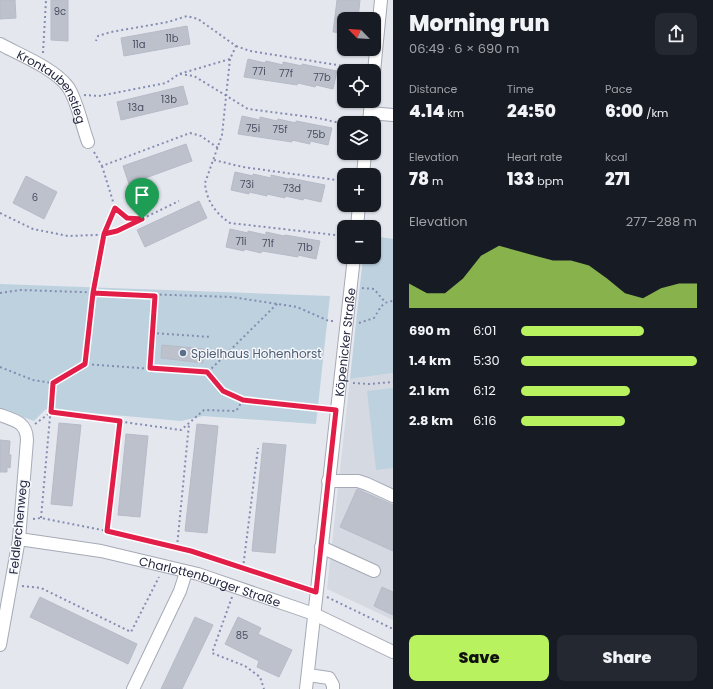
<!DOCTYPE html>
<meta charset="utf-8">
<style>
body{margin:0;font-family:Poppins,sans-serif;background:#242831;color:#f1f3f6;height:100vh;display:flex;flex-direction:column;font-size:15px;white-space:nowrap}
*{box-sizing:border-box;margin:0}
p{font-size:13px;color:#9ea1a6}
.icon{flex:none;width:22px;height:22px;fill:none;stroke:currentColor;stroke-width:2;stroke-linecap:round;stroke-linejoin:round}
.map{position:relative;flex:1;overflow:hidden}
.sheet{display:flex;flex-direction:column;background:#171b24;width:320px}
.sheet>*{flex:none}
.needle{width:26px;rotate:295deg}
.buttons{position:absolute;left:337px;top:12px;display:grid;gap:8px}
.buttons a{display:grid;place-items:center;width:44px;height:44px;border-radius:8px;background:#171b24;box-shadow:0 1px 3px #0004;font-size:20px}
.pin{position:absolute;display:grid;place-items:center;width:34px;height:34px;color:#fff;margin:-41px -17px;border-radius:50% 50% 50% 0;rotate:-45deg;box-shadow:0 0 4px #0007}
.pin .icon{rotate:45deg}
.round{display:grid;place-items:center;flex:none;width:42px;height:42px;border-radius:8px;background:#242831}
.overview{display:flex;align-items:center;justify-content:space-between;height:68px;padding:0 16px}
h1{font-size:22px;font-weight:800;line-height:30px}
.metrics{display:grid;grid-template-columns:repeat(3,1fr);gap:6px;height:68px;padding:4px 16px}
.metrics div{display:grid;align-content:center}
.metrics b{font-size:17px;font-weight:800}
.metrics small{font-size:11px;font-weight:400}
.metrics p{font-size:11px}
.chart{height:112px;padding:8px 16px}
.chart p{display:flex;justify-content:space-between}
.chart svg{width:100%;height:72px;margin-top:4px;fill:#b8f25e;opacity:.7}
.button{display:flex;gap:8px;margin-top:auto;padding:8px 16px}
.button a{flex:1;height:46px;border-radius:8px;background:#b8f25e;color:#111;font-size:16px;font-weight:800;line-height:46px;text-align:center}
.button a+a{background:#242831;color:#f1f3f6}
ul{padding:0 16px;list-style:none;font-size:13px}
li{display:grid;grid-template-columns:64px 48px 1fr;align-items:center;height:30px}
li i{height:10px;border-radius:5px;background:#b8f25e}
main{display:flex;flex:1;min-height:0}
.map>svg:first-child{display:block}
.built{fill:#d5d9e2}
.green{fill:#bed1df}
.building{fill:#bdc1cc;stroke:#b7bbc8}
.lines{fill:none;stroke-linecap:round;stroke-linejoin:round}
.minor-casing{stroke:#a6aab6;stroke-width:14}
.path{stroke:#858cb1;stroke-width:2;stroke-dasharray:2 3;stroke-linecap:butt}
.minor{stroke:#fff;stroke-width:12}
.route-casing{stroke:#fff;stroke-width:8}
.route{stroke:#e11d48;stroke-width:5}
.service-dot{fill:#5c6f8a;stroke:#f5f7fa;stroke-width:1.5}
.labels{text-anchor:middle;dominant-baseline:central;stroke-width:3;stroke-linejoin:round;paint-order:stroke}
.number-label{font-size:10px;fill:#4a4e63}
.street-label{font-size:12px;fill:#232740;stroke:#f5f7fa}
.service-label{font-size:12px;fill:#4e5e75;stroke:#f5f7fa;text-anchor:start}
</style>
<main>
<div class="map">
<svg width="393" height="689" viewBox="0 0 393 689">
<rect width="100%" height="100%" fill="#e4e7ee"/>
<path class="built" d="M393,373v247l-66,-31 23,-210z"/>
<path class="green" d="M374,236l19,3v134l-43,6 13,-122h11z
M0,284l330,12 -14,128 -113,-8 -22,5 -135,-12 -12,12 -34,-12z
M393,388v80l-17,2 -9,-79z"/>
<path class="building" d="M0,0h15l1,18 -16,1z
M51,0h17v41l-17,-1z
M337,0h23l-2,19h-14v14l-11,-1z
M187,26l3,18 -66,12 -3,-18z
M248,59l17,4 1,-2 17,4v-3l19,4v-2l35,7 -4,18 -17,-4 -1,2 -17,-4 -1,2 -53,-8z
M183,86l5,18 -67,16 -4,-18z
M242,116l18,4v-3l17,4 1,-2 18,4v-2l36,7 -4,17 -18,-4v3l-18,-4v2l-54,-8z
M186,144l6,17 -63,23 -6,-18z
M235,172l18,4v-2l18,4v-3l18,4 1,-1 35,7 -4,17 -17,-4 -1,2 -18,-4v2l-18,-4v2l-18,-4v2l-18,-4z
M26,176l31,16 -13,27 -31,-16z
M199,201l8,17 -62,29 -8,-17z
M230,229l18,4v-2l18,4v-3l18,4 1,-1 35,6 -4,18 -18,-4v2l-36,-6 -1,2 -17,-4v2l-18,-4z
M162,345l42,4 -1,14 -42,-5z
M59,423l22,2 -9,81 -21,-2z
M197,424l21,2 -11,107 -22,-2z
M126,434l22,2 -8,81 -22,-2z
M0,440l10,1 -1,14h2l-1,13 -3,-1v5h-7z
M263,443l23,2 -11,108 -23,-2z
M357,489l36,16v46l-53,-24z
M382,587l11,5v23l-19,-9z
M40,597l97,47 -9,20 -98,-47z
M195,617l18,8 -31,64h-21z
M238,617l23,11 -3,6 34,16 -13,27 -22,-10 2,-6 -34,-17z"/>
<g class="lines">
<defs>
<g id="minor">
<path id="s1" d="M0,44c20,11 54,24 68,43 9,13 14,39 20,55"/>
<path d="M374,72l7,-72"/>
<path d="M370,113l23,2"/>
<path d="M369,123l2,-22"/>
<path d="M363,175l2,-22"/>
<path d="M357,227l2,-22"/>
<path d="M0,415c15,5 27,8 27,25l-8,99 -19,106"/>
<path d="M328,481h30l9,3 26,12"/>
<path id="s2" d="M19,539l82,12 97,23 116,40 79,38"/>
<path d="M321,547l53,24"/>
<path d="M308,675l21,3 4,7v4"/>
<path d="M133,689l47,-98 6,-19"/>
<path id="s3" d="M306,689l48,-432"/>
</g>
</defs>
<use href="#minor" class="minor-casing"/>
<path class="path" d="M236,46l14,5 112,18
M43,53l3,-53
M230,59l-8,76 -17,48c1,17 11,31 25,40l114,13
M180,74l14,2 54,33 70,9 26,6
M84,95l15,1 67,-13 13,-9 51,-15 6,-13 -38,-27 -11,-3 -19,6 -57,10 -13,4 -2,5
M94,152l8,14 88,-33 11,3 17,12
M214,160l29,7 101,14
M102,166l13,42 12,10 15,1
M0,213l33,16 35,7 28,-1 21,-4 62,-30
M362,288l12,1 11,13
M0,293l21,-3 210,7 66,10 32,14h6
M359,323l15,-5c6,-9 7,-16 19,-17
M152,333l59,4
M85,364l8,-71 11,-59 11,-26
M0,367l33,13 20,3 32,-19 122,9 16,18 20,9 82,8
M150,369l5,-73
M208,372l70,-69
M353,383l16,1 24,-2
M35,424l16,-12 130,18 23,-20 32,1 7,-11
M41,518l12,-135
M33,519l8,-1 66,13 84,20 114,37
M107,531l13,-110
M177,547l12,-123
M243,568l15,-120
M22,586l19,2 90,44 28,-55
M232,597l-20,56 33,13 15,11 4,12
M327,597l66,32"/>
<use href="#minor" class="minor"/>
</g>
<g class="lines">
<defs>
<path id="route" d="M142,219l-25,12 -13,3 -11,59 62,3 -5,72 57,4 16,19 20,9 93,10 -20,182 -125,-41 -84,-20 13,-110 -69,-9 2,-29 32,-19 8,-71 11,-59 11,-26 12,10 15,1"/>
</defs>
<use href="#route" class="route-casing"/>
<use href="#route" class="route"/>
</g>
<circle class="service-dot" cx="183" cy="353" r="4"/>
<g class="labels">
<g class="number-label">
<text x="60" y="11">9c</text>
<text x="172" y="38">11b</text>
<text x="139" y="44">11a</text>
<text x="259" y="71">77i</text>
<text x="286" y="73">77f</text>
<text x="322" y="77">77b</text>
<text x="169" y="99">13b</text>
<text x="136" y="107">13a</text>
<text x="253" y="128">75i</text>
<text x="280" y="129">75f</text>
<text x="316" y="134">75b</text>
<text x="247" y="184">73i</text>
<text x="292" y="188">73d</text>
<text x="35" y="197">6</text>
<text x="241" y="241">71i</text>
<text x="268" y="243">71f</text>
<text x="305" y="247">71b</text>
<text x="242" y="635">85</text>
</g>
<g class="street-label">
<text stroke="none"><textPath href="#s1" startOffset="70">Krontaubenstieg</textPath></text>
<text stroke="none"><textPath href="#s3" startOffset="349">Köpenicker Straße</textPath></text>
<text transform="translate(18 527) rotate(-84)">Feldlerchenweg</text>
<text stroke="none"><textPath href="#s2" startOffset="196">Charlottenburger Straße</textPath></text>
</g>
<g class="service-label">
<text x="191" y="353">Spielhaus Hohenhorst</text>
</g>
</g>
</svg>
<div class="buttons">
<a><svg class="needle" viewBox="-14 -14 28 28"><path d="M0-13l5 13h-10z" fill="#e53935"/><path d="M0 13l5-13h-10z" fill="#9ea1a6"/></svg></a>
<a><svg class="icon" aria-label="locate" viewBox="0 0 24 24"><circle cx="12" cy="12" r="6"/><path d="M12 2v4M12 18v4M2 12h4M18 12h4"/></svg></a>
<a><svg class="icon" aria-label="layers" viewBox="0 0 24 24"><path d="M12 4l9 5-9 5-9-5zM3 14l9 5 9-5"/></svg></a>
<a>+</a>
<a>−</a>
</div>
<div class="pin" style="left:142px;top:219px;background:#1e9e55"><svg class="icon" aria-label="arrive" viewBox="0 0 24 24"><path d="M6 21V4h12l-3 4 3 4H6"/></svg></div>
</div>
<section class="sheet">
<div class="overview"><div><h1>Morning run</h1><p>06:49 · 6 × 690 m</p></div><a class="round"><svg class="icon" aria-label="share" viewBox="0 0 24 24"><path d="M12 15V3M7 8l5-5 5 5M5 13v7h14v-7"/></svg></a></div>
<div class="metrics">
<div><p>Distance</p><b>4.14<small> km</small></b></div>
<div><p>Time</p><b>24:50</b></div>
<div><p>Pace</p><b>6:00<small> /km</small></b></div>
</div>
<div class="metrics">
<div><p>Elevation</p><b>78<small> m</small></b></div>
<div><p>Heart rate</p><b>133<small> bpm</small></b></div>
<div><p>kcal</p><b>271</b></div>
</div>
<div class="chart"><p><span>Elevation</span>277–288 m</p>
<svg viewBox="0 0 160 44" preserveAspectRatio="none"><path d="M0 44V29L10 35L20 35L30 26L40 12L50 6L60 9L70 12L80 15L90 15L100 18L110 26L120 35L130 38L140 32L150 29L160 29V44z"/></svg>
</div>
<ul>
<li><b>690 m</b>6:01<i style="width:70%"></i></li>
<li><b>1.4 km</b>5:30<i style="width:100%"></i></li>
<li><b>2.1 km</b>6:12<i style="width:62%"></i></li>
<li><b>2.8 km</b>6:16<i style="width:59%"></i></li>
</ul>
<div class="button"><a>Save</a><a>Share</a></div>
</section>
</main>
